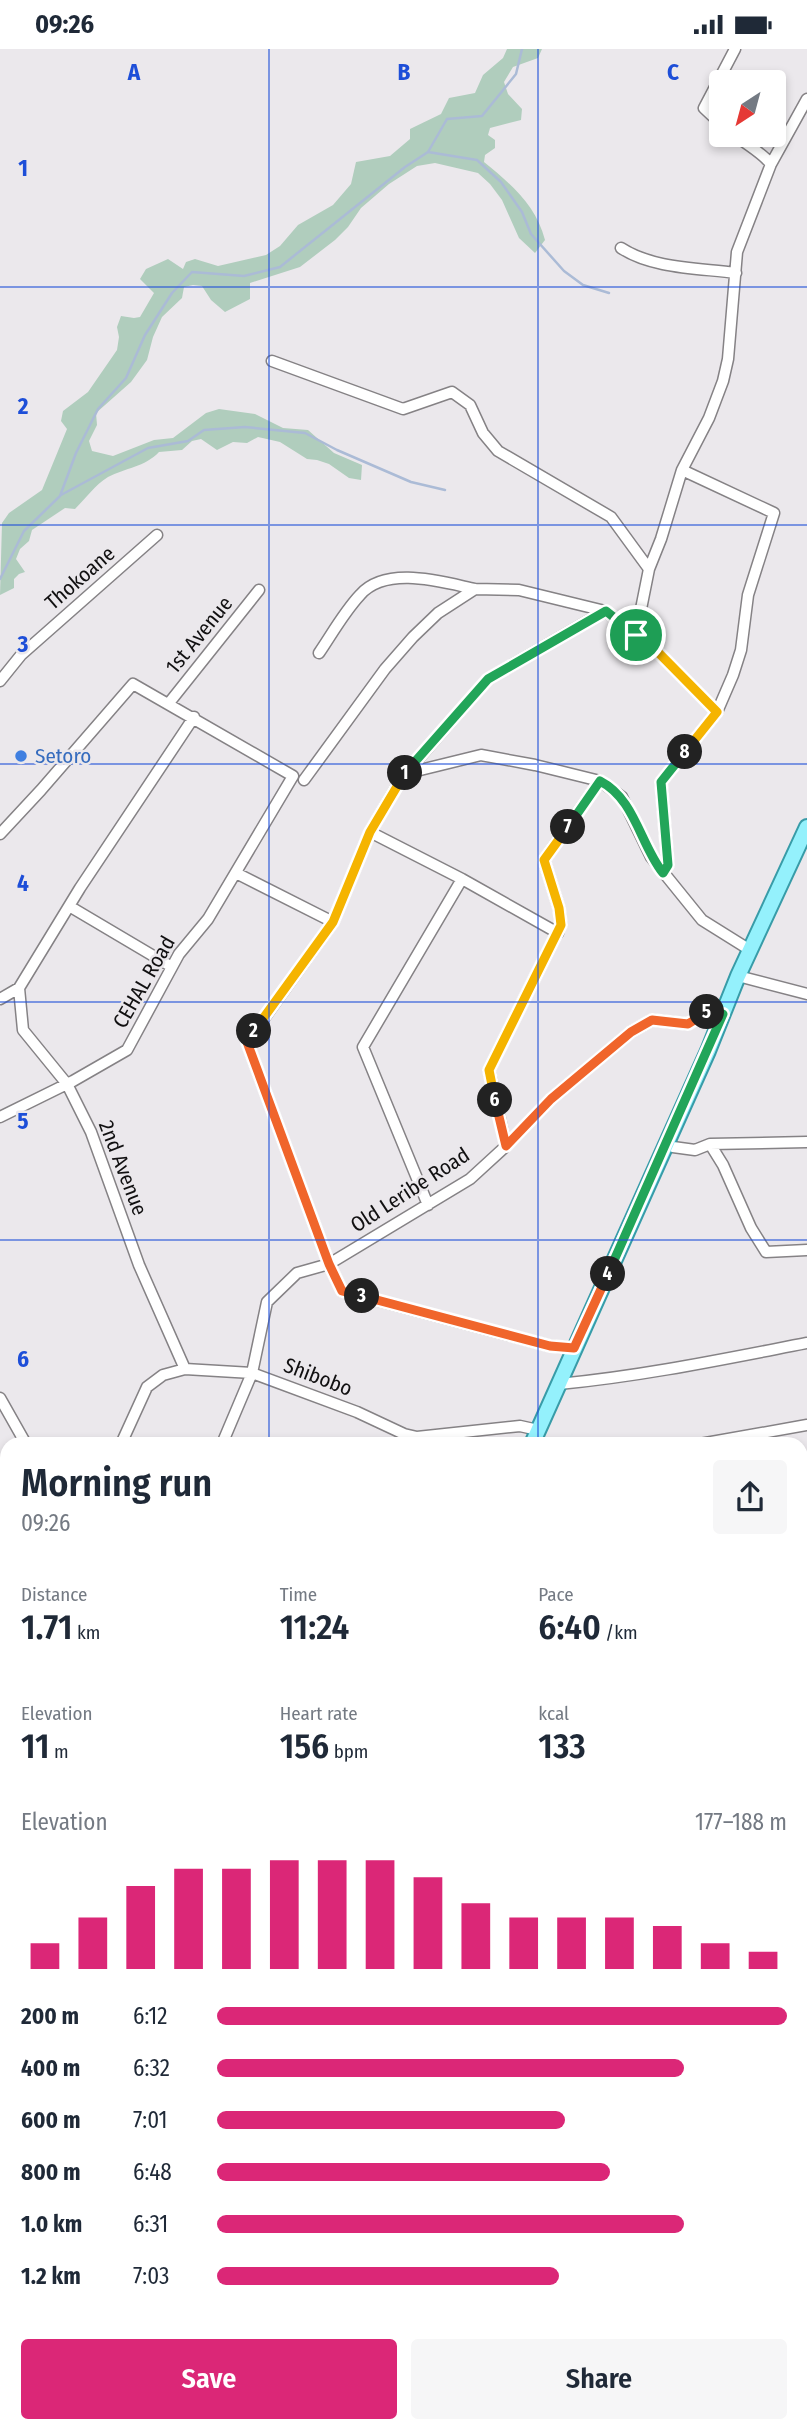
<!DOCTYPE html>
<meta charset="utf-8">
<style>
body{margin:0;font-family:"Fira Sans Condensed",sans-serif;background:#f6f6f7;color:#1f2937;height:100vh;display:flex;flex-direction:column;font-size:26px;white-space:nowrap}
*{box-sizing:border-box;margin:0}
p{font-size:23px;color:#747a83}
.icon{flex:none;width:38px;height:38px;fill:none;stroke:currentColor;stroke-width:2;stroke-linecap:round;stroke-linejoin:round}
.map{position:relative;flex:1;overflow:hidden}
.panel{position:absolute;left:0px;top:1388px;width:808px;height:996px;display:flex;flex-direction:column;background:#fff;border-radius:21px 21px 0 0;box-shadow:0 4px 10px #0003}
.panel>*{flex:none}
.needle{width:46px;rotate:216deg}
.buttons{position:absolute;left:709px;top:21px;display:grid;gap:14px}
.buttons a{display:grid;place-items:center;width:77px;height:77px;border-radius:7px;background:#fff;box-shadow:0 4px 10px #0003;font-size:35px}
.pin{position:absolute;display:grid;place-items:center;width:60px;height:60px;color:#fff;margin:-30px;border:4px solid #fff;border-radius:50%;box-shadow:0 2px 7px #0007}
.km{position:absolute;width:35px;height:35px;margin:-18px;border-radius:50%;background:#222;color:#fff;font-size:19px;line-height:35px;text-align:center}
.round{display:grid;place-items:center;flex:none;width:74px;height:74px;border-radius:7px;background:#f6f6f7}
.overview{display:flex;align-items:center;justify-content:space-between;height:119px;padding:0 21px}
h1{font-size:38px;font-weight:600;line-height:52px}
.stats{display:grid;grid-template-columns:repeat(3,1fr);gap:10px;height:119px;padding:7px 21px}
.stats div{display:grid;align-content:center}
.stats b{font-size:35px;font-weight:600}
.stats small{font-size:19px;font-weight:400}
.stats p{font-size:19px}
.chart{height:196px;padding:14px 21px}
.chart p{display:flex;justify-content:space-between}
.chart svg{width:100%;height:126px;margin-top:7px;stroke:#db2777;stroke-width:6}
.action{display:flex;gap:14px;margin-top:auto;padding:14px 21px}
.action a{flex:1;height:80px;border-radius:7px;background:#db2777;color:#fff;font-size:28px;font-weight:600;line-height:80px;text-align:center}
.action a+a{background:#f6f6f7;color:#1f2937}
ul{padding:0 21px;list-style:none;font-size:23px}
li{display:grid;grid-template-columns:112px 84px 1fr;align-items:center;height:52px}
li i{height:18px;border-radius:9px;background:#db2777}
.status{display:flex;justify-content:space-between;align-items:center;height:49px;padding:0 35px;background:#fff;direction:ltr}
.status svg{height:19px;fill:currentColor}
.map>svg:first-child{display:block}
.green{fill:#b0cdbd}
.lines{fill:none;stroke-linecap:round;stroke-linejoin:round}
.stream{stroke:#abbbd6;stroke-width:2.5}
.street-casing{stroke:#858285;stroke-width:13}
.primary-casing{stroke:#389ca8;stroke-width:18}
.street{stroke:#fff;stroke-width:10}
.primary{stroke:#94f1fc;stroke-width:14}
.split-1-casing{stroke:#fff;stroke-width:14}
.split-2-casing{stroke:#fff;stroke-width:14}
.split-3-casing{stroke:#fff;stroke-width:14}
.split-4-casing{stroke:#fff;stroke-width:14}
.split-5-casing{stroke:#fff;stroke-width:14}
.split-6-casing{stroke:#fff;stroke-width:14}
.split-7-casing{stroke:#fff;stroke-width:14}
.split-8-casing{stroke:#fff;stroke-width:14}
.split-9-casing{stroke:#fff;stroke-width:14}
.split-1{stroke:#22a559;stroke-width:9}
.split-2{stroke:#f5b400;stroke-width:9}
.split-3{stroke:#f0652b;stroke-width:9}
.split-4{stroke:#f0652b;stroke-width:9}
.split-5{stroke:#22a559;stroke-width:9}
.split-6{stroke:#f0652b;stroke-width:9}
.split-7{stroke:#f5b400;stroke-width:9}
.split-8{stroke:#22a559;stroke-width:9}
.split-9{stroke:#f5b400;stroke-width:9}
.grid{fill:none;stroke:#1d4ed8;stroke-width:2;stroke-opacity:0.55}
.shop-dot{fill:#3f7fe0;stroke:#ebe8ec;stroke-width:2.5}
.labels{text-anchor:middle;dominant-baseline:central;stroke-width:5;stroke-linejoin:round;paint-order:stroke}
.street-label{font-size:21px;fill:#111011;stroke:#ebe8ec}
.shop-label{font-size:21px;fill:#366cbe;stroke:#ebe8ec;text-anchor:start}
.grid-label{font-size:23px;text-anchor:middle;font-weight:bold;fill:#1d4ed8;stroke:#ebe8ec;stroke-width:5;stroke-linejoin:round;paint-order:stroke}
</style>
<div class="status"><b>09:26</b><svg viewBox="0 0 49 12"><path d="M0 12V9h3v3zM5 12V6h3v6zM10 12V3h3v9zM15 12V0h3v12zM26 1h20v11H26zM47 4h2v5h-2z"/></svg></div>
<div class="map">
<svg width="807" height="2382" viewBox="0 0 807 2382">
<rect width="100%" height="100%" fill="#ebe8ec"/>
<path class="green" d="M507,0h35l-4,9 -25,9 -9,15 4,12 14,15 -1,11 -31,8 -2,7 7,5v8l-10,7 -1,7c27,22 52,43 61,78l-10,13 -16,-15 -17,-38 -12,-16 -12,-11 -43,-10 -18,3 -28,18 -28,24 -13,19 -13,13 -35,27 -50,16v16l-25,13 -14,-12 -9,-14 -9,-1 -9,2 -2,11 -20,19 -9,20 -6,23 -16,22 -35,31 1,12 -8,16 3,10 21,5 41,-16 19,-2 33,-25 13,-4 36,5 28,14 25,2 26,23 28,12 -1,15 -12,-2 -20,-14 -12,-4 -10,-1 -27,-17 -22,-5 -11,6 -14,-1 -16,8 -16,-11 -9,2 -10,9 -23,2c-14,15 -34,16 -51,25 -13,8 -22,21 -33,32l-10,-1 -33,22 -3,11 -9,8 -4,10 9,13 -6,2 -5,5v9l-14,7 2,-72 7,-10 33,-23 25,-61 -6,-8 2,-10 25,-19 29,-42 2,-13 -2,-10 4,-11 13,2 6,-1 14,-24 -14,-14 6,-10 22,-10 15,10 3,-7 9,-3 23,7 48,-11 14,-9 18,-21 35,-20 18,-21 5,-22 34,-6 20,-17v-10l31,-15 8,-16 26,-5 8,-18 20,-17z
M7,1429v132l-7,4v-132z
M802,2119l5,4v185l-5,6z"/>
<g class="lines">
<path class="stream" d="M428,103l49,8 24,22 21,30 9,22 33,37 19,14 26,8
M61,446l87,-47 40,-7 16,-11 41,-3 60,6 32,17 74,32 34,8
M0,530l24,-48 36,-35 16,-43 22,-44 28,-31 19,-43 27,-42 20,-21 52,4 36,-9 125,-100 23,-15 19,-33 35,-3 34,-42 6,-25
M802,1619l5,-13
M150,2382l5,-6"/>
<defs>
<path id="street" d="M721,75l-17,-16 31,-59
M735,86c12,10 26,17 36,29
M621,199c32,21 79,20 115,25
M272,312l131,48 49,-17 18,13 13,28 15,18 113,66 38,52
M682,421l92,43 -26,82 -7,55 -8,25 -16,37
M636,585l13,-65 12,-30 21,-69 27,-52 14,-37 5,-22 9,-107 34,-88 36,-65
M319,604c13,-19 25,-41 41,-58 26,-30 82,-13 115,-6
M0,632l21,-26 136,-120
M169,654l90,-113
M405,725l83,-95 117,-68
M304,731l81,-111 28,-32 25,-24 37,-24 44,1 86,21 31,23 6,2 75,76 -56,70 7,83 -5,8
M370,783l92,47 96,54
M0,785l41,-44 92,-106 160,92 -85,143 -29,35 -52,96 -54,31 -73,36
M236,824l97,49
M69,857l103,61
M738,927l69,18
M0,950l19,-11
M666,1094l7,4 22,3 15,-6 97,-2
M710,1095l13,21 28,63 15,24 41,-2
M506,1097l-17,-76 72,-145 -2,-17 -15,-48 56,-79
M428,1156l-65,-158 99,-168
M574,1299l-24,-2 -208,-55 -13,-27 -82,-222 86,-120 37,-90 34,-58 77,-19 54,10 65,16 22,16 29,60 51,63 48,30
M185,1320l-46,-104 -48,-133 -24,-48 -44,-54 -4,-42 61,-100 114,-171
M559,1335c84,-8 165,-25 248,-41
M0,1349l26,46
M121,1395l26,-57 16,-12 22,-6 67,4 105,39 47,22 13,3 103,-11 18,4
M222,1395l30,-71 15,-71 30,-29 32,-9 141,-85 36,-33 45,-47 80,-67 21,-12 36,4 21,-14 14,4
M700,1395l107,-19
M0,1583l7,-3
M802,1815l5,-13
M0,1885l7,-3
M802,1925l5,5
M0,2023l7,-4
M0,2030l7,13
M802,2040l5,-6
M802,2057l5,1
M0,2103l7,-10
M0,2191l7,4
M0,2304l7,3
M0,2329l7,-5
M415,2376l2,6
M552,2382l4,-6"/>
<path id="primary" d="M532,1395l176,-393 30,-75 69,-149
M78,2382l3,-6"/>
</defs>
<use href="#street" class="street-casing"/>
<use href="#primary" class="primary-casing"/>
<use href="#street" class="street"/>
<use href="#primary" class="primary"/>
</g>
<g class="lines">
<defs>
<path id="split-1" d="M405,724l83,-94 118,-68 30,24"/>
<path id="split-2" d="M254,982l79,-109 37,-90 35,-59"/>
<path id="split-3" d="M254,982l-7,11 82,222 13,27 20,5"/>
<path id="split-4" d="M362,1247l188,50 24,2 34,-74"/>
<path id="split-5" d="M608,1225l115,-260 -16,-2"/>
<path id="split-6" d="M495,1051l11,46 45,-47 80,-67 21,-12 36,4 19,-12"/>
<path id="split-7" d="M495,1051l-6,-30 72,-145 -2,-17 -15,-48 24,-33"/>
<path id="split-8" d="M568,778l32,-46c35,18 40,63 63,92l5,-8 -7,-83 24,-30"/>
<path id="split-9" d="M636,586l6,1 75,76 -32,40"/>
</defs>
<use href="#split-1" class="split-1-casing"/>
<use href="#split-2" class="split-2-casing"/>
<use href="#split-3" class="split-3-casing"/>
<use href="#split-4" class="split-4-casing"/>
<use href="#split-5" class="split-5-casing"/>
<use href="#split-6" class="split-6-casing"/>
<use href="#split-7" class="split-7-casing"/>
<use href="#split-8" class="split-8-casing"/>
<use href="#split-9" class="split-9-casing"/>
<use href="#split-1" class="split-1"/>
<use href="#split-2" class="split-2"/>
<use href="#split-3" class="split-3"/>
<use href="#split-4" class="split-4"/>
<use href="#split-5" class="split-5"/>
<use href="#split-6" class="split-6"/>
<use href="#split-7" class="split-7"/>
<use href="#split-8" class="split-8"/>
<use href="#split-9" class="split-9"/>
</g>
<path class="grid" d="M269,0v1395M538,0v1395M0,238h807M0,476h807M0,715h807M0,953h807M0,1191h807M0,1429h7M802,1429h5M0,1667h7M802,1667h5M0,1906h7M802,1906h5M0,2144h7M802,2144h5M269,2376v6M538,2376v6"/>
<circle class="shop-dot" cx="21" cy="707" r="7"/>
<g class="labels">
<g class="street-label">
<text transform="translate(80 529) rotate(-41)">Thokoane</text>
<text transform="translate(199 586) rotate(-51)">1st Avenue</text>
<text transform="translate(144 933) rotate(-60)">CEHAL Road</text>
<text transform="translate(123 1119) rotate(69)">2nd Avenue</text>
<text transform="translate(410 1141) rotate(-33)">Old Leribe Road</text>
<text transform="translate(318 1328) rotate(21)">Shibobo</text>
</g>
<g class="shop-label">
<text x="35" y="707">Setoro</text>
</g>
</g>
<g class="grid-label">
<text x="134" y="31">A</text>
<text x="404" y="31">B</text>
<text x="673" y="31">C</text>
<text x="23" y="127">1</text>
<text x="23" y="365">2</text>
<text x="23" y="603">3</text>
<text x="23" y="842">4</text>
<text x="23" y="1080">5</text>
<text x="23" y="1318">6</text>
</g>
</svg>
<div class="buttons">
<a><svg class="needle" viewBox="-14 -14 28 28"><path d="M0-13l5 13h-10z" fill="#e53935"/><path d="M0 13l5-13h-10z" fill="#747a83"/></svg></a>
</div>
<div class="pin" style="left:636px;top:586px;background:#1e9e55"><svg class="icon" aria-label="arrive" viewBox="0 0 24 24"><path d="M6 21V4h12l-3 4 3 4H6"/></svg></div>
<b class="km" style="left:405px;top:724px">1</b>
<b class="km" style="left:254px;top:982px">2</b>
<b class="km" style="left:362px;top:1247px">3</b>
<b class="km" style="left:608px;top:1225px">4</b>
<b class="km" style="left:707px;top:963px">5</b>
<b class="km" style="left:495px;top:1051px">6</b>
<b class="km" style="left:568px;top:778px">7</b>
<b class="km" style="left:685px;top:703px">8</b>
<section class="panel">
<div class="overview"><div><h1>Morning run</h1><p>09:26</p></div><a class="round"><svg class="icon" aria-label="share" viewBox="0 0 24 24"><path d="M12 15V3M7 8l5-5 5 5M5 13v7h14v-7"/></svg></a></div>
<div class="stats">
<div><p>Distance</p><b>1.71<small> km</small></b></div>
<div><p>Time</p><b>11:24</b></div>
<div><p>Pace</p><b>6:40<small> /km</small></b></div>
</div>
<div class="stats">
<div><p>Elevation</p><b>11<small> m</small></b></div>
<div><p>Heart rate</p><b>156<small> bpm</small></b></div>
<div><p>kcal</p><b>133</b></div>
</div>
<div class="chart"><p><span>Elevation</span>177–188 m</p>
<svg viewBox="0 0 160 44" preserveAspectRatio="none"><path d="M5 44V35M15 44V26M25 44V15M35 44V9M45 44V9M55 44V6M65 44V6M75 44V6M85 44V12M95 44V21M105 44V26M115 44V26M125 44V26M135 44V29M145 44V35M155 44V38"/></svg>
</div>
<ul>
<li><b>200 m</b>6:12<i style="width:100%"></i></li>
<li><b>400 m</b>6:32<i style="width:82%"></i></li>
<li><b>600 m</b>7:01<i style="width:61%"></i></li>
<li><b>800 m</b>6:48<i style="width:69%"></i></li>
<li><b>1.0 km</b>6:31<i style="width:82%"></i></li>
<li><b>1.2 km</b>7:03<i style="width:60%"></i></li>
</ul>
<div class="action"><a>Save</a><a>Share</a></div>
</section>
</div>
